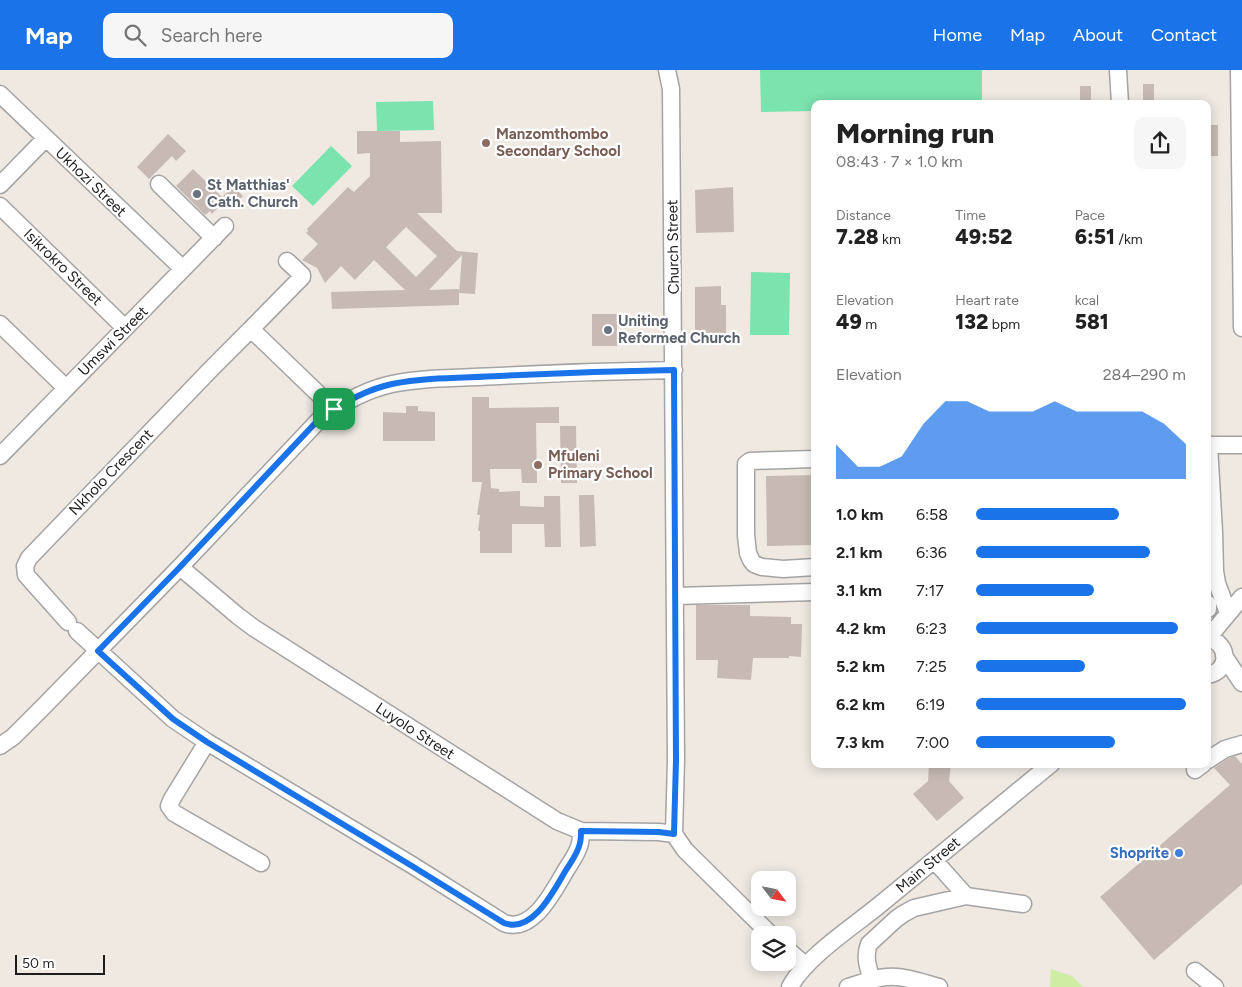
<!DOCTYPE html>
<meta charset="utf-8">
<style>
body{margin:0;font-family:Figtree,sans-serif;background:#f6f6f6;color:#222;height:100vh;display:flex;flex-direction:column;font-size:19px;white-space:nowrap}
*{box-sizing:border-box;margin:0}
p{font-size:16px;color:#767676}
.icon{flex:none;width:28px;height:28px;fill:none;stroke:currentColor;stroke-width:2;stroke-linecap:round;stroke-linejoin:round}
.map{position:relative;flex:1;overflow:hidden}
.sheet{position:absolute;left:811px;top:30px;width:400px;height:668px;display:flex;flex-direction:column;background:#fff;border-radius:10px;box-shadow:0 2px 12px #0003}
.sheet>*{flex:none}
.needle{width:32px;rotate:122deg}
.fabs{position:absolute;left:751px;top:801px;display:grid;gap:10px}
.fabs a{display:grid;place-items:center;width:45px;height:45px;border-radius:10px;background:#fff;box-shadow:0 2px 12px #0003;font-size:25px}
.scale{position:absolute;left:15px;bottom:12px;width:90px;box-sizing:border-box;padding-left:5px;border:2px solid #1d1d1d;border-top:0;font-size:14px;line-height:18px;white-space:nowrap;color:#1d1d1d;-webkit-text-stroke:4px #fff;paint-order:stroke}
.pin{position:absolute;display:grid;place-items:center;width:42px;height:42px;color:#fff;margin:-21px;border-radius:10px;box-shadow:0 2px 8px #0006}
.round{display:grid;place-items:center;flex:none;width:52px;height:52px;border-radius:10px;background:#f6f6f6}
.head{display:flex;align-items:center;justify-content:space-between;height:85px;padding:0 25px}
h1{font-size:28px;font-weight:800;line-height:38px}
.figures{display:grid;grid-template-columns:repeat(3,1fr);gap:8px;height:85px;padding:5px 25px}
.figures div{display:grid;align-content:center}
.figures b{font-size:21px;font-weight:800}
.figures small{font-size:14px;font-weight:400}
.figures p{font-size:14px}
.chart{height:140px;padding:10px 25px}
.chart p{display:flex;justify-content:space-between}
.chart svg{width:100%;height:90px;margin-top:5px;fill:#1a73e8;opacity:.7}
ul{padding:0 25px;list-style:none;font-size:16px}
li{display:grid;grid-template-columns:80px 60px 1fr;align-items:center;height:38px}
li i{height:12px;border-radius:6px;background:#1a73e8}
header{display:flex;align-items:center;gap:30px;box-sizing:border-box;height:70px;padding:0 25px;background:#1a73e8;color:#fff}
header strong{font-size:24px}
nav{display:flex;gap:28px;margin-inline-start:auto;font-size:18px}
.search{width:350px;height:45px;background:#f6f6f6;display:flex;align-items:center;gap:12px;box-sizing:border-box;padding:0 18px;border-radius:10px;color:#767676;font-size:19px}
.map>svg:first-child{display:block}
.grass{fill:#d0eda4}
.pitch{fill:#7ae3ae}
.building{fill:#c7bab5;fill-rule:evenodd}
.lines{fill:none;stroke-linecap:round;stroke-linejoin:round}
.minor-casing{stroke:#a4a4a4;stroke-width:19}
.minor{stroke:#fff;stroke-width:16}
.route-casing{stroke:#fff;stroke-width:10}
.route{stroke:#1a73e8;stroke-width:6}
.education-dot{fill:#8d6e63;stroke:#fff;stroke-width:2}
.worship-dot{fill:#6b7280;stroke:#fff;stroke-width:2}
.shop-dot{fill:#3f7fe0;stroke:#fff;stroke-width:2}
.labels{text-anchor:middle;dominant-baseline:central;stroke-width:4.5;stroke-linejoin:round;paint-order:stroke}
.education-label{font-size:15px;font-weight:bold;fill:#785e54;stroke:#fff;text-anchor:start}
.street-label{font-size:15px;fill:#1d1d1d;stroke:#fff}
.worship-label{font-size:15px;font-weight:bold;fill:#5b616d;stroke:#fff;text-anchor:start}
.shop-label{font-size:15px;font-weight:bold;fill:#366cbe;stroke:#fff;text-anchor:end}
</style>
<header>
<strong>Map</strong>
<div class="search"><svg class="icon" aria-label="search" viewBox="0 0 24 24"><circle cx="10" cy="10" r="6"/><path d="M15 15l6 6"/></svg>Search here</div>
<nav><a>Home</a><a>Map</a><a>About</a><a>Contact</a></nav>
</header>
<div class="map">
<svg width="1242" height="917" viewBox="0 0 1242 917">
<rect width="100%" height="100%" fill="#efe9e2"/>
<path class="grass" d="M1051,899l21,7 11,11h-33z"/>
<path class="pitch" d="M760,0h222v34h-167v7l-54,1z
M433,31l1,29 -57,1 -1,-29z
M331,76l21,20 -39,40 -21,-20z
M751,202l39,1 -1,62h-39z"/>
<path class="building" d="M1143,14h11v20h-11z
M1080,16h11v18h-11z
M1208,55h10v31h-10z
M357,61h43v11l41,-1 1,72h-25l40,38 21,2 -3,41 -16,-1 3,-38 -33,35 30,-1v16l-127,4 -1,-17 74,-2 -31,-30 -19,20 -14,-14 -16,17 -8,-15 -15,-8 16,-16 -12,-11 2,-2 -1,-2 41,-42 6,5 16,-16v-23l-13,1zM406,157l31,29 -21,21 -30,-30z
M168,64l18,17 -10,10 -4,-5 -23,23 -12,-12z
M193,99l32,31 -13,14 -2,-3 -5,4 -29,-29z
M233,116l10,10 -9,10 -11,-10z
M733,117l1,45 -38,1 -1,-43z
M721,216v19h5v32h-31v-50z
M592,244h25v32h-25z
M472,327h17v11l70,-1v16h-23l1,60h-15l-1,-14h-31l1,19 8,1v3l21,-1v15l24,1v-11h16l1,51h-16l-1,-23h-32v29h-32v-22h-2l2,-16h-3l5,-33h-10z
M406,336h12v5l17,1v29h-52v-29l23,1z
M560,356h16l1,57h-16z
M815,405v70l-48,1 -1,-70z
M579,425h15l2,51 -16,1z
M696,535h54v11l41,1v7h11l-1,33 -12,-1v2h-36l-2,22 -34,-2 1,-18h-22z
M1235,686l7,8v120l-88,76 -54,-63 130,-112 -16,-17 15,-10z
M929,694h22l-2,17 15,17 -27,23 -24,-27 15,-13z"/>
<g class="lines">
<defs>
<path id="minor" d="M667,0l4,19 5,671 -2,74 11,16 86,85
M1118,0l2,34
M1239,0l3,258
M0,24l183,175
M159,114l55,54
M0,115l46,-47
M0,136l125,122
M0,254l66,64
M251,259l51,-52v-2l-15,-14
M1208,375h34
M1209,375l5,87 1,39 2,12 11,30
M0,386l225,-230
M814,389l-64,2 -4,3v71l2,18 3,7 3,4 8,3 21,2 32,-2
M180,497l58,49 16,12 303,193 24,10 78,1 15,2
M676,526l139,-4
M1208,534v5
M68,552l-42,-47 -1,-9 4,-8 182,-189 40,-40 83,80
M77,561l96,88 34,23 205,123 92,58c29,11 50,-33 62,-53 5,-8 12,-17 14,-27 1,-4 1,-8 1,-12
M1208,568c22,6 22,33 0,37
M1208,568l34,-41
M1224,586l18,27
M207,672l-35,57 -3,7 5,7 87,50
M0,676l13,-9 32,-32 135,-138 141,-149c20,-14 47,-29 71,-34 35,-7 71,-6 107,-8 58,-3 116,-5 175,-6
M1208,690l17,-11 17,-5
M1195,700l8,-6
M934,790l32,36
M788,880l18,16
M1195,901l20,16
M872,910c-4,-13 -8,-23 -3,-36l27,-25 7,-5 11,-6 52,-12 57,8
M790,917c14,-28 62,-60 87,-80 58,-47 116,-95 174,-143
M848,917c13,-4 26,-9 39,-10 16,-2 37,6 52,10"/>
</defs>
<use href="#minor" class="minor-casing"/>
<use href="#minor" class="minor"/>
</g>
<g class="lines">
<defs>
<path id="route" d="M674,300l2,390 -2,74 -15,-2 -78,-1c0,4 0,8 -1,12 -2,10 -9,19 -14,27 -12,20 -33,64 -62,53l-92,-57 -205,-124 -34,-23 -75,-68 82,-84 140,-149c21,-14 48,-29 72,-34 35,-7 71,-6 107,-8 58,-3 116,-5 175,-6z"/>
</defs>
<use href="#route" class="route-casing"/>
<use href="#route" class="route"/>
</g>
<g class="education-dot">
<circle cx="486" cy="73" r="5"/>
<circle cx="538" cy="395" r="5"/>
</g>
<g class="worship-dot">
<circle cx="197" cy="124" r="5"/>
<circle cx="608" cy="260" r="5"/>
</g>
<circle class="shop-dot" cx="1179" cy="783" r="5"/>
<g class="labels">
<g class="education-label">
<text x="496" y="64">Manzomthombo<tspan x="496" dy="17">Secondary School</tspan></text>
<text x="548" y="386">Mfuleni<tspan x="548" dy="17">Primary School</tspan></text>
</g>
<g class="street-label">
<text transform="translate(91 112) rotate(44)">Ukhozi Street</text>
<text transform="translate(673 177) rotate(-91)">Church Street</text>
<text transform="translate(63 197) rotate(44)">Isikrokro Street</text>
<text transform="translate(113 271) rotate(-45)">Umswi Street</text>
<text transform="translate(111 402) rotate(-46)">Nkholo Crescent</text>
<text transform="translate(415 661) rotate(33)">Luyolo Street</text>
<text transform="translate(928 795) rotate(-40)">Main Street</text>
</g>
<g class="worship-label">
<text x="207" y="115">St Matthias'<tspan x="207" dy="17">Cath. Church</tspan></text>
<text x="618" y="251">Uniting<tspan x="618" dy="17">Reformed Church</tspan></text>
</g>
<g class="shop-label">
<text x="1169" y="783">Shoprite</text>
</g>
</g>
</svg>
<div class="fabs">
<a><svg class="needle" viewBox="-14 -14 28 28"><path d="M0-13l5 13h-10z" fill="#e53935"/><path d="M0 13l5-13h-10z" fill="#767676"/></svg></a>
<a><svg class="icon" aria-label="layers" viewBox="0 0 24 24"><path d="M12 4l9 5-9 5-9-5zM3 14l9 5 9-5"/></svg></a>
</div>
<div class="scale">50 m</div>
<div class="pin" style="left:334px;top:339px;background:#1e9e55"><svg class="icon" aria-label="arrive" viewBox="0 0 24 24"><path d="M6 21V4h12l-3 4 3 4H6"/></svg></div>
<section class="sheet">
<div class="head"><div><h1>Morning run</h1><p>08:43 · 7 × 1.0 km</p></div><a class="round"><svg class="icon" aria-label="share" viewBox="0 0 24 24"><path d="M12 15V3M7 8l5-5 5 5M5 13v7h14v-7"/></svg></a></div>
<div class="figures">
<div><p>Distance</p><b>7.28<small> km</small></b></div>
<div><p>Time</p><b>49:52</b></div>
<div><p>Pace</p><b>6:51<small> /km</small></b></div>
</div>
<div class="figures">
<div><p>Elevation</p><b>49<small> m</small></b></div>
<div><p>Heart rate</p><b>132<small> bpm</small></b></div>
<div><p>kcal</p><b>581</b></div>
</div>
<div class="chart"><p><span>Elevation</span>284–290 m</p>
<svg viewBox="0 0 160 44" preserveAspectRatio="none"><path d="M0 44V27L10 38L20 38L30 33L40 17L50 6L60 6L70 11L80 11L90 11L100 6L110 11L120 11L130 11L140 11L150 17L160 27V44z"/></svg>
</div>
<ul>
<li><b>1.0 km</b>6:58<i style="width:68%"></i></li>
<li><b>2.1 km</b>6:36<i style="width:83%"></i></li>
<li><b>3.1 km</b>7:17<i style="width:56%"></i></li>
<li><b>4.2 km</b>6:23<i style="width:96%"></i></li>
<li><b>5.2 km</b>7:25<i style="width:52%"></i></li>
<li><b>6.2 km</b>6:19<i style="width:100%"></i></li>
<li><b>7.3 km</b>7:00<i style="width:66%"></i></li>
</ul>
</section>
</div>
